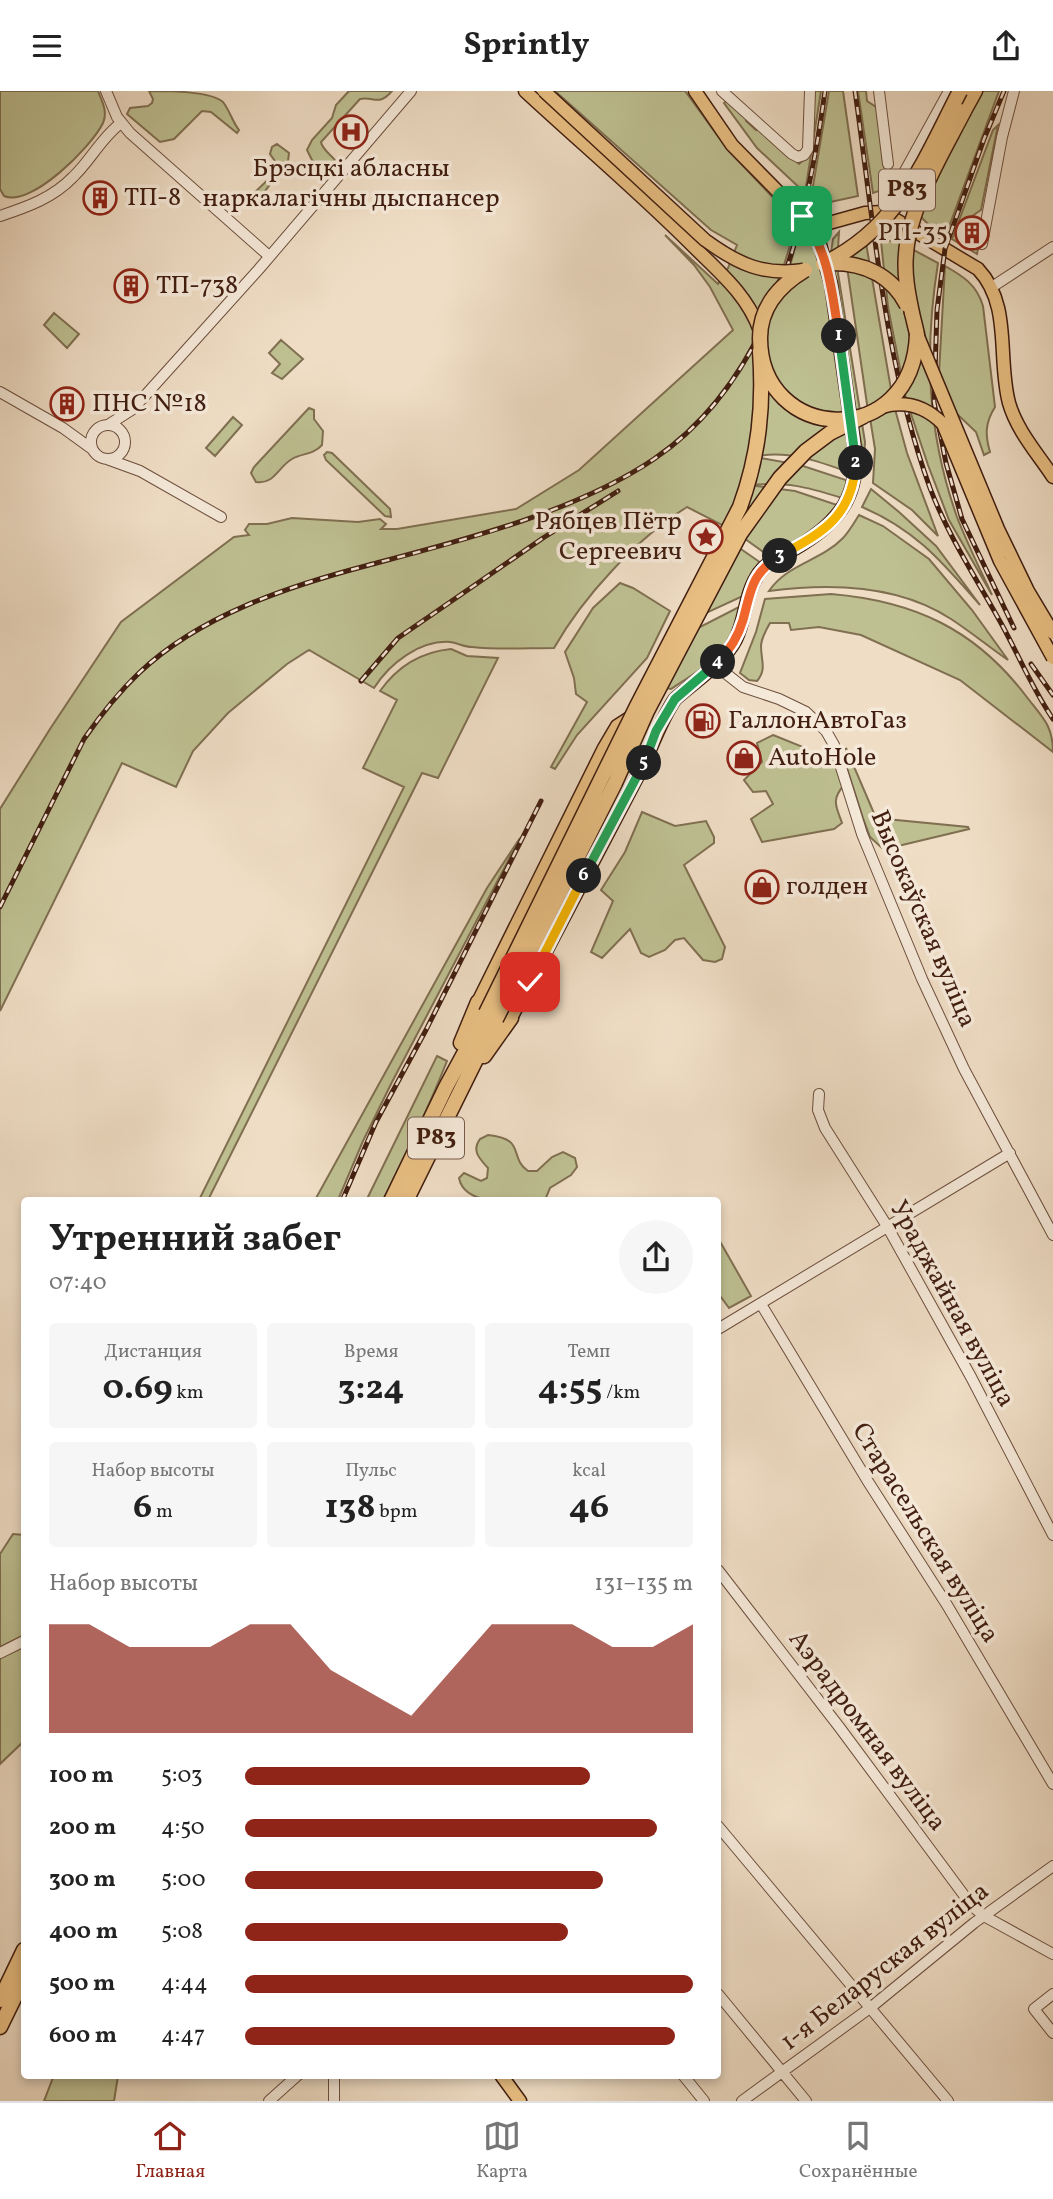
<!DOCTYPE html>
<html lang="ru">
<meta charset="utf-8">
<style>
body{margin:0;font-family:Vollkorn,serif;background:#f6f6f6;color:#222;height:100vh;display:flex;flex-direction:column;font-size:26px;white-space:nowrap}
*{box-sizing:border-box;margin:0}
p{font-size:23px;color:#767676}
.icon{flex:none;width:38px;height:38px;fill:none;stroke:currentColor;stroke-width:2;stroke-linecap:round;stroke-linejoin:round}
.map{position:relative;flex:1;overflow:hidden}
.panel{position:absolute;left:21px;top:1106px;width:700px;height:882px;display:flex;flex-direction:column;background:#fff;border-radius:7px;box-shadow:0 4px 10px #0003}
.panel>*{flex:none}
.pin{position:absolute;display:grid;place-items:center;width:60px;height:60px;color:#fff;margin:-30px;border-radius:14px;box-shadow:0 4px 10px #0006}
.km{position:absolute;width:35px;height:35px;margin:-18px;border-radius:50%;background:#222;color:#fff;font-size:19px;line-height:35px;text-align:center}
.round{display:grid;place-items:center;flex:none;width:74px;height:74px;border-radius:37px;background:#f6f6f6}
.headline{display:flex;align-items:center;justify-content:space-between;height:119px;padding:0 28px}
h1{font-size:38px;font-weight:700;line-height:52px}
.figures{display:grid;grid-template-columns:repeat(3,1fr);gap:10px;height:119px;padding:7px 28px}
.figures div{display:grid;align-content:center;border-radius:7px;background:#f6f6f6;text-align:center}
.figures b{font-size:35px;font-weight:700}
.figures small{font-size:19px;font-weight:400}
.figures p{font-size:19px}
.chart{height:196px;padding:14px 28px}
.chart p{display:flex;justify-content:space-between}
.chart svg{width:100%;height:126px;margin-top:7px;fill:#8f2418;opacity:.7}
ul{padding:0 28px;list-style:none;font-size:23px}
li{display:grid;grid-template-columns:112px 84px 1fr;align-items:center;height:52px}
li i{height:18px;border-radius:9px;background:#8f2418}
header{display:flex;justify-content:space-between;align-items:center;height:91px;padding:0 28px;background:#fff;font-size:32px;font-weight:700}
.menu{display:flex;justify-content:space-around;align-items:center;height:98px;border-top:2px solid #e0e0e0;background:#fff;font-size:19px;color:#767676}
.menu a{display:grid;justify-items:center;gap:4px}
.menu .selected{color:#8f2418}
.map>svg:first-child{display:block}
.green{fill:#bec092;stroke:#806f51;stroke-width:2}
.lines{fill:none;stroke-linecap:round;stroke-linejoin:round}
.minor-casing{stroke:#6c4e3d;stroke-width:12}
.major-casing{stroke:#411e10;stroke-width:15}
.highway-casing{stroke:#411e10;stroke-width:17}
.minor{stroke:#f5e9d9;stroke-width:10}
.major{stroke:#e8be82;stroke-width:12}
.highway{stroke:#e8be82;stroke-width:14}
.rail-casing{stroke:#411e10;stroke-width:5}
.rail{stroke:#f5e9d9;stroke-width:2.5;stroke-dasharray:8;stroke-linecap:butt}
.major-bridge-casing{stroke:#411e10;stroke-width:15;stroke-linecap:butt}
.highway-bridge-casing{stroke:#411e10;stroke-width:17;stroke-linecap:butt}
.major-bridge{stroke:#e8be82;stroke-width:12}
.highway-bridge{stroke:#e8be82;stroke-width:14}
.split-1-casing{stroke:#fff;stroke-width:14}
.split-2-casing{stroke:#fff;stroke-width:14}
.split-3-casing{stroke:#fff;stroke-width:14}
.split-4-casing{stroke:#fff;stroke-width:14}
.split-5-casing{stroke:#fff;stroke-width:14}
.split-6-casing{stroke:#fff;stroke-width:14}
.split-7-casing{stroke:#fff;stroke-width:14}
.split-1{stroke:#f0652b;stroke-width:9}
.split-2{stroke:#22a559;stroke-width:9}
.split-3{stroke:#f5b400;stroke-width:9}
.split-4{stroke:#f0652b;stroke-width:9}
.split-5{stroke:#22a559;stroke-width:9}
.split-6{stroke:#22a559;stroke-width:9}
.split-7{stroke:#f5b400;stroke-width:9}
.labels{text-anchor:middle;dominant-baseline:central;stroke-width:7;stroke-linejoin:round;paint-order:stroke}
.shield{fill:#f5e9d9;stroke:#775b4c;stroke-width:2}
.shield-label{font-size:24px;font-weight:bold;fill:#411e10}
.poi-label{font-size:26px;fill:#411e10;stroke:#f5e9d9;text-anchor:start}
.street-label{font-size:26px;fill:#411e10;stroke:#f5e9d9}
</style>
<header><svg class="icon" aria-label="menu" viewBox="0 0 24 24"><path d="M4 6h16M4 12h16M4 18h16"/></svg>Sprintly<svg class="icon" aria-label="share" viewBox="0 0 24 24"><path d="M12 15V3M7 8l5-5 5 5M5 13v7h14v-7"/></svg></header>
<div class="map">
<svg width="1053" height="2010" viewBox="0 0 1053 2010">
<rect width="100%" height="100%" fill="#efddc5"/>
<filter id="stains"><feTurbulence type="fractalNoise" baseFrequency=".00286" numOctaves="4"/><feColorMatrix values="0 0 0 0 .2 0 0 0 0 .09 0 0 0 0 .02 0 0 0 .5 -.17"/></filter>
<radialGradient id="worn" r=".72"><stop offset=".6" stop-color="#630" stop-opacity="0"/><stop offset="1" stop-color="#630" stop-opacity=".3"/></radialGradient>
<path class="green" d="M0,0h98c4,10 10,21 5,32 -11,23 -72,85 -99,73l-4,-7z
M149,0c20,0 61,0 74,11 7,9 9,19 16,28l-2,3 -26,-21 -9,-1 -28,28 -14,3 -33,-28 3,-6 18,-2 4,-3 1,-4z
M349,0h43c-14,16 -18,5 -32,8l-39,43c1,7 10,13 14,18l-2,6 -9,2 -12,-8 -5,-10 5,-10 20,-22 4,-13z
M555,0h130l43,59 69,73 -14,45 -16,39 22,-38 12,-42 10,10 12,31 27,174 1,31c-30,-11 -66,-24 -96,-16l45,8 49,16 -7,17c-38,-12 -54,-16 -94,-13l47,6 42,14 -21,24 -47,27 -35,-25 -47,-24c-50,31 -104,90 -133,141 -27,0 -55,2 -82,-1 -8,0 -14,-4 -22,-5 -30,-2 -60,21 -76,46l-65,-38 -22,14 -59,49 -35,38 -17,36 -54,-24 -122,248v-202l50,-80 71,-107 113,-85 15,-2 -4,-5 4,-6h18l25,-6 66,4 22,-3 6,5 -5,5h16l119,-20 63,-39 154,-140 -23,-43 -16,-22 -29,-30 53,49 10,-16 9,-23 -26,-15z
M813,0h8l-16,102 -48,-45 -33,-45 2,-2 21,16 -1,4 10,9 3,-1 40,35 9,-8z
M829,0h14l15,105 -32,7 -15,-5z
M858,0h8l1,10 9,6 3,9 8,60 -8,15 -6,2z
M965,0h34l-53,144 -16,-9 -19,-19 1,-17z
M998,34l-17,85 -16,11 -2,19 16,3 -2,11 -25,-15 41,-109z
M277,53l12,9 -2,16 -13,10 -20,27 -8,2 -1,-2 2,-6 31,-30 -1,-6 -7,-10 2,-7z
M839,141l-2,35 28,175 -2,32 -1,-26 -32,-189 3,-20z
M881,150h16l41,22c-14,88 -11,169 19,254 10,26 23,52 35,78l-43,-75 -21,-55 -22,-66 -18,-92z
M866,152l26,152 -24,16 -21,-144 1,-17z
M945,175c18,10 32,19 38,40l12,101c-10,16 -10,28 -5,45l-6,3 -8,-23 -19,-18 -5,-10 -13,-31z
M54,222l25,21 -12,14 -23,-23z
M281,249l22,19 -21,20 -10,-6 8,-9 -11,-11z
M309,317l5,2v9l9,12 -1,14c-9,10 -20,8 -30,14 -14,8 -18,26 -36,23l-5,-9 3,-6z
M895,318l12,44 31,83 -26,-26 -39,-27 2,-34 -5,-31z
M233,326l9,8 -27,31 -9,-8z
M327,361l5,1 58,56 1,8 -6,-1 -59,-56 -2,-5z
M871,398l28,23 37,34 44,59c-38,-43 -64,-75 -118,-98z
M859,424l24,11 46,33 43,51 36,50c-19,-13 -37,-28 -57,-41 -53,-35 -122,-36 -182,-28 18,-27 52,-30 74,-53 6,-6 11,-15 16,-23z
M738,456l23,16 -18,33 -39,18z
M620,492l13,5 37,23 -23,47 -70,77 -22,34 -4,-2 36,-65 -11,-8 -2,-16 -9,-26 28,-44z
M831,503c83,7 144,35 195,102 16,21 27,29 27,56l-93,-72 -99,-45 -42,-8 -28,3 -2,-7h-19c-4,7 -9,16 -9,23 0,15 6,23 -4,35l-8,-1 -9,-7 16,-41 9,-33z
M741,515c-14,49 -29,56 -70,83l-4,-1 31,-60z
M451,558l16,7 31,2 -60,120 -16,-5 -214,427h-9l205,-413 -41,-19 34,-68 -17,-9c17,-24 41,-39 71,-42z
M773,644l30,12 19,15 10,-9 12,32c-13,15 -8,21 -2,38l-8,6 -72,13 -11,-23 22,-15 -7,-13 -13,1 -9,-12 18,-18 -5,-19z
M846,657l30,70 92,9 1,2 -71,17 -16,2 -12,-11 -7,-19 -17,-53z
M642,721l33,14 31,-5 8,16v6l-30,22 41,82 -3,12 -7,3 -12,-2 -19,-22 -9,2 -10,10 -16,7 -8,-4 -11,-24 -28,29 -11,-6 22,-51 -12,-11 24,-38z
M520,747l-128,244 -29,59 -25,59h-23l172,-312z
M437,965l10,5c-19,48 -41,94 -64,139l-17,1z
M488,1044c39,4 20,22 40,36h9l15,-14 11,-5 12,6 2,9 -6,8 -21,13 -5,12c-24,1 -80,9 -86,-22l5,-5 17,8 6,-3 1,-10c-8,-9 -17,-17 -8,-29z
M718,1147l33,58 -22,12 -11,-15z
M13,1443l11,1v100l-24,12v-93z
M24,1556v94l-24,23v-106z
M54,1984l64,1 -4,25h-70z"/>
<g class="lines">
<defs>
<path id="minor" d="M106,0l11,26 13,16 139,123
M722,0l70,63 6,3 6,-2 4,-6 2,-58
M879,0l9,73
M883,120l66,-120
M0,125c27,-9 53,-18 73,-39 17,-16 29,-40 48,-54
M982,153l20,-107 12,-46
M992,196l61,-40
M0,301l63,36 29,21
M91 351a17 17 0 1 1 34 0a17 17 0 1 1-34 0Z
M108,334l25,-16 126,-140 152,-178
M107,368l33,12 81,46
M715,574l28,22 36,12 27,13 20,19 8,14 28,89 60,145 42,90 89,166
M819,1003l-1,16 7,18 62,98 84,151 82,158
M761,1213l106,176 80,125 106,179
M718,1238l292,-176
M718,1479l122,158 132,178 12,10 69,38
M0,1562l24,-12
M718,1735l230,275
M718,1903l88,107
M1053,1903l-19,15 19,24
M683,1984l21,26
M269,2010l29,-26
M334,2010v-26
M742,2010l128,-93 104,-85 79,-57"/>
<path id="major" d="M525,0c55,51 113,100 166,153 27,27 56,50 69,87
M811,137l54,-15 18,-1 95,57c34,36 19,89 31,134 8,28 29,51 44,74
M478,911l126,-254 13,-22 17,-11
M511,927l132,-252c10,-23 18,-46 32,-67 21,-19 48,-35 61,-60 10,-22 9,-46 23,-66 9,-12 22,-17 35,-24 40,-23 65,-49 61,-98l-24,-167 -12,-43 -17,-25 -70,-71 -37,-54
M501,1984l19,26"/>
<path id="highway" d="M964,20l11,-20
M912,222l5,21
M461,952l17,-41
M484,965l27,-38
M391,1110l55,-114 40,-74
M406,1110l90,-182
M0,1909l24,-50
M0,1936l24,-49"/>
</defs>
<use href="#minor" class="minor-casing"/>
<use href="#major" class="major-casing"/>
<use href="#highway" class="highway-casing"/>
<use href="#minor" class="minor"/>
<use href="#major" class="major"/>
<use href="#highway" class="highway"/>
<defs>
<path id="rail" d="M855,0c19,133 29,270 75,397 19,50 47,91 72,137 17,31 31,65 51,94
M1004,0l-20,48 -39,110 -8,61 -3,92 12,61 16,56 52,109
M1031,573l22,31
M361,590l37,-43 145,-100 75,-47
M0,816l84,-168c16,-23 34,-46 55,-66 61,-58 150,-87 230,-108 91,-24 207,-53 285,-106 118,-80 153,-235 171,-368
M342,1110l34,-79 50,-92 115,-229"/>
</defs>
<use href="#rail" class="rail-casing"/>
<use href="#rail" class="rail"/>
<defs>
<path id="major-bridge" d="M544,0l161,149c33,24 58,36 99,30
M917,243l81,195 30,62 25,42
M882,316c24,-7 44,0 61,17l57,137 53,97"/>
<path id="highway-bridge" d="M828,172c34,-1 63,11 79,42
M823,173c76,-36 101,-103 137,-173
M805,179c-25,15 -45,37 -45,68 0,105 153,114 157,-4
M912,222c-4,-19 -8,-39 -6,-59 3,-47 37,-102 58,-143
M486,922l151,-307 103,-199c19,-52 24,-101 20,-156
M496,928l119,-236 32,-72 93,-177 40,-56 26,-27 24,-18 34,-17"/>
</defs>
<use href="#major-bridge" class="major-bridge-casing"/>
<use href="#highway-bridge" class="highway-bridge-casing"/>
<use href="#major-bridge" class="major-bridge"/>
<use href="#highway-bridge" class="highway-bridge"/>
</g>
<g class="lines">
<defs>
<path id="split-1" d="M802,125c27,35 30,77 37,120"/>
<path id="split-2" d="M839,245l17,127"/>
<path id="split-3" d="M780,465c43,-24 72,-39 76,-93"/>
<path id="split-4" d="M718,571c11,-11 20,-25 25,-42 8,-29 8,-47 37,-64"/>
<path id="split-5" d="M644,672l12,-32 19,-32 43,-37"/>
<path id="split-6" d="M584,785l60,-113"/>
<path id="split-7" d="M530,891l54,-106"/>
</defs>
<use href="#split-1" class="split-1-casing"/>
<use href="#split-2" class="split-2-casing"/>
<use href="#split-3" class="split-3-casing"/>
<use href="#split-4" class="split-4-casing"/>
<use href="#split-5" class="split-5-casing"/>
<use href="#split-6" class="split-6-casing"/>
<use href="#split-7" class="split-7-casing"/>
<use href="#split-1" class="split-1"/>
<use href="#split-2" class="split-2"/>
<use href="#split-3" class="split-3"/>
<use href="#split-4" class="split-4"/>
<use href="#split-5" class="split-5"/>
<use href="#split-6" class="split-6"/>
<use href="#split-7" class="split-7"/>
</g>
<defs>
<symbol id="hospital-ring" viewBox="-11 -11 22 22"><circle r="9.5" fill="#f5e9d9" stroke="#8f2418" stroke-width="1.5"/><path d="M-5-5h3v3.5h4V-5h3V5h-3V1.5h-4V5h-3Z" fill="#8f2418"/></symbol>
<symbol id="building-ring" viewBox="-11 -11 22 22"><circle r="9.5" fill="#f5e9d9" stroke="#8f2418" stroke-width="1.5"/><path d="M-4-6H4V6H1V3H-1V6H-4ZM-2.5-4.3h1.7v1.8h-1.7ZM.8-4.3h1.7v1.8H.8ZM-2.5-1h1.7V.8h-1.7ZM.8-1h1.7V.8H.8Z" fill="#8f2418"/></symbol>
<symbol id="sight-ring" viewBox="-11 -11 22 22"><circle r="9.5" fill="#f5e9d9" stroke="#8f2418" stroke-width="1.5"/><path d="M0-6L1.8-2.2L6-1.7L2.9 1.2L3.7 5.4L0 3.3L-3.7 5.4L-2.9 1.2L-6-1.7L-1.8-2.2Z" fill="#8f2418"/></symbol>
<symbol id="fuel-ring" viewBox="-11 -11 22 22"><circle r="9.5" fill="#f5e9d9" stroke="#8f2418" stroke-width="1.5"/><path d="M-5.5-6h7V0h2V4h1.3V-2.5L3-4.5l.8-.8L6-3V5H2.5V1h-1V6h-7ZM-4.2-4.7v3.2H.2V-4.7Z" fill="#8f2418"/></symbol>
<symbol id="shop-ring" viewBox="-11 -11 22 22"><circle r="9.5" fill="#f5e9d9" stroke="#8f2418" stroke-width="1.5"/><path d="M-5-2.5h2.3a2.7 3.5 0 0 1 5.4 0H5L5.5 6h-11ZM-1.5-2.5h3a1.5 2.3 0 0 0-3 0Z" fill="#8f2418"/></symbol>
</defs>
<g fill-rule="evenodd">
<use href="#hospital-ring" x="332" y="22" width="38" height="38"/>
<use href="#building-ring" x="81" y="88" width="38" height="38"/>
<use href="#building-ring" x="953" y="123" width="38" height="38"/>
<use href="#building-ring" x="112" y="176" width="38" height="38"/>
<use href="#building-ring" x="48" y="294" width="38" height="38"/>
<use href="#sight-ring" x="687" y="427" width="38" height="38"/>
<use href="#fuel-ring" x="684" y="611" width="38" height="38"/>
<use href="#shop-ring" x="725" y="648" width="38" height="38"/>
<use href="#shop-ring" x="743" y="777" width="38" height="38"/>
</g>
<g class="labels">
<g class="shield">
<rect x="879" y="78.5" width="56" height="41" rx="5"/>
<rect x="408" y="1026.5" width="56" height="41" rx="5"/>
</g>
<g class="shield-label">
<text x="907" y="99">Р83</text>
<text x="436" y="1047">Р83</text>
</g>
<g class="poi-label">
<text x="351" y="78" text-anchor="middle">Брэсцкі абласны<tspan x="351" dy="30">наркалагічны дыспансер</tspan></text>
<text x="124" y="107">ТП-8</text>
<text x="948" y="142" text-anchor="end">РП-35</text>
<text x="156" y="195">ТП-738</text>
<text x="92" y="313">ПНС №18</text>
<text x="682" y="431" text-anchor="end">Рябцев Пётр<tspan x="682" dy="30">Сергеевич</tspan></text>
<text x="728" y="630">ГаллонАвтоГаз</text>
<text x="768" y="667">AutoHole</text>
<text x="786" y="796">голден</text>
</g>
<g class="street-label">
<text transform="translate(923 828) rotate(67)">Высокаўская вуліца</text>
<text transform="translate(952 1213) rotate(61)">Ураджайная вуліца</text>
<text transform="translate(925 1442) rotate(58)">Старасельская вуліца</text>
<text transform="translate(867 1640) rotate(53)">Аэрадромная вуліца</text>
<text transform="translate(885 1876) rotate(-38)">1-я Беларуская вуліца</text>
</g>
</g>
<rect width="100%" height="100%" filter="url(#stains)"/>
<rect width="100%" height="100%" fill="url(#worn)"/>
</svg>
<div class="pin" style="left:802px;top:125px;background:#1e9e55"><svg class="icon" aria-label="arrive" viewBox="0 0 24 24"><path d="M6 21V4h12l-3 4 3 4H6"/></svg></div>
<div class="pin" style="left:530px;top:891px;background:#d93025"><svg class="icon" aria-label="check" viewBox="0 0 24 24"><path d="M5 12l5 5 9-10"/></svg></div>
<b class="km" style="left:839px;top:245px">1</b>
<b class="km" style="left:856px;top:372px">2</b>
<b class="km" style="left:780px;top:465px">3</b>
<b class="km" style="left:718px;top:571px">4</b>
<b class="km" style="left:644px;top:672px">5</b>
<b class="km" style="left:584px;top:785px">6</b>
<section class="panel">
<div class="headline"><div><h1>Утренний забег</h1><p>07:40</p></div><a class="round"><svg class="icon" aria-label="share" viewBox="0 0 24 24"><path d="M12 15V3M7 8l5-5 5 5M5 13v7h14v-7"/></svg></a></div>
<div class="figures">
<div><p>Дистанция</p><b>0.69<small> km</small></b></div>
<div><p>Время</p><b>3:24</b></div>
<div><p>Темп</p><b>4:55<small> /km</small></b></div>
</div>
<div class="figures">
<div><p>Набор высоты</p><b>6<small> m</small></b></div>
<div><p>Пульс</p><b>138<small> bpm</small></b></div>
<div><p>kcal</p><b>46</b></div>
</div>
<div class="chart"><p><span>Набор высоты</span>131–135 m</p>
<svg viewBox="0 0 160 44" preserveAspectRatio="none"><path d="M0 44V6L10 6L20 14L30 14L40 14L50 6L60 6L70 22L80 30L90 38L100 22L110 6L120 6L130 6L140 14L150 14L160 6V44z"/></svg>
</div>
<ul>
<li><b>100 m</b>5:03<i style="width:77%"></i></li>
<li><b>200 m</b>4:50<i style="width:92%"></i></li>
<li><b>300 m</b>5:00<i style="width:80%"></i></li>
<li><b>400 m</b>5:08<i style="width:72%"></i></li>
<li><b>500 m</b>4:44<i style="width:100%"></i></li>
<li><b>600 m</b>4:47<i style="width:96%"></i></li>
</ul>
</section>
</div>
<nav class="menu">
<a class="selected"><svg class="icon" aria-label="home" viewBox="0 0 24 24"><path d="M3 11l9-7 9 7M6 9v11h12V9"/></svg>Главная</a>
<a><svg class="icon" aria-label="map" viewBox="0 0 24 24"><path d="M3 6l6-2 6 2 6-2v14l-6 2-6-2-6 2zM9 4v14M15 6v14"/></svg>Карта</a>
<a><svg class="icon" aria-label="saved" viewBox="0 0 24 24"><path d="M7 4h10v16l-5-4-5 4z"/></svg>Сохранённые</a>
</nav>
